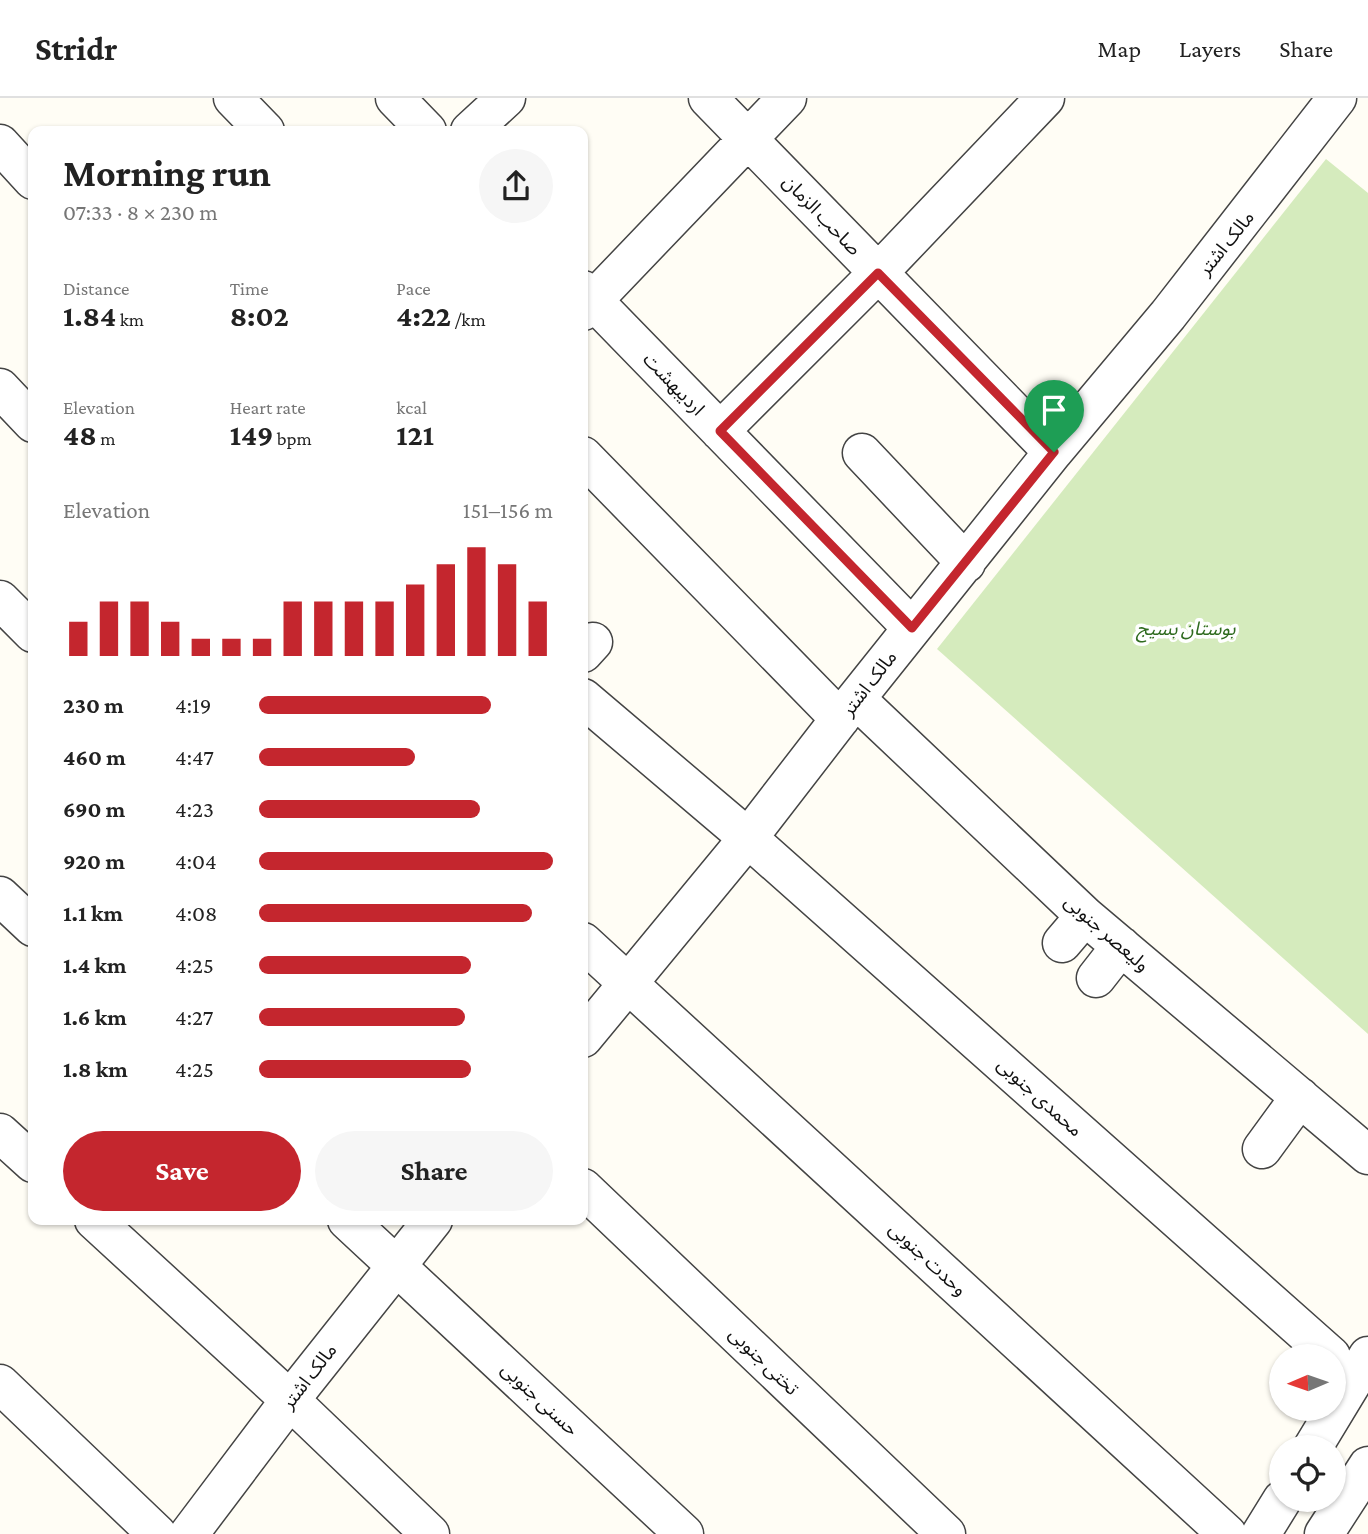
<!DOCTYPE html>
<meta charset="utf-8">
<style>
body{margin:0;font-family:"Crimson Pro","Noto Sans Arabic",serif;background:#f6f6f6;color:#222;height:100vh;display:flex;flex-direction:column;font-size:26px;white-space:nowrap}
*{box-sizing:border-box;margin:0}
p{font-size:23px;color:#767676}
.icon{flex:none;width:38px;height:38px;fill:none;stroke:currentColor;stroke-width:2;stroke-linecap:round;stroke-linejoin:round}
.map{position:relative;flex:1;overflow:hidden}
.sheet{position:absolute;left:28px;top:28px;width:560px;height:1099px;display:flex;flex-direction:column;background:#fff;border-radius:14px;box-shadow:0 2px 5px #0004}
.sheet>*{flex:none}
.needle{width:46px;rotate:268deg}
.tools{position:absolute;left:1269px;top:1246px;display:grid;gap:14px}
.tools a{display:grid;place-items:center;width:77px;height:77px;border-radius:50%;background:#fff;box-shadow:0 2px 5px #0004;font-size:35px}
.pin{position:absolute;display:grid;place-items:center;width:60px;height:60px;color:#fff;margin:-72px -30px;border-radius:50% 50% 50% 0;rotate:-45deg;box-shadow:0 0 7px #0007}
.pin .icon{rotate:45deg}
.round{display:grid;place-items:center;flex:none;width:74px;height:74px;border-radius:37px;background:#f6f6f6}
.overview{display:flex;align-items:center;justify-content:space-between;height:119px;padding:0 35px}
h1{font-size:38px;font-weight:700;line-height:52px}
.figures{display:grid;grid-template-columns:repeat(3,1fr);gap:10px;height:119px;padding:7px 35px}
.figures div{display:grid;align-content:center}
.figures b{font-size:30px;font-weight:700}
.figures small{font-size:19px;font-weight:400}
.figures p{font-size:19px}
.chart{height:196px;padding:14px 35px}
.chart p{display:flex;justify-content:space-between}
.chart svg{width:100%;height:126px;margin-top:7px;stroke:#c4262e;stroke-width:6}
.cta{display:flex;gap:14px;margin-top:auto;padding:14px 35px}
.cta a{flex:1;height:80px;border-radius:42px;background:#c4262e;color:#fff;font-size:28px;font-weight:700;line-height:80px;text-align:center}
.cta a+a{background:#f6f6f6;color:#222}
ul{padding:0 35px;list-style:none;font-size:23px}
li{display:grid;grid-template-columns:112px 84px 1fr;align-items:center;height:52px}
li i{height:18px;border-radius:9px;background:#c4262e}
header{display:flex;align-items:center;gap:42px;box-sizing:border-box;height:98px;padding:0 35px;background:#fff;border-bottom:2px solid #e0e0e0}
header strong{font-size:33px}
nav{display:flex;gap:38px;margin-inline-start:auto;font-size:24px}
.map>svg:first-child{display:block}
.green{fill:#d5ebbd}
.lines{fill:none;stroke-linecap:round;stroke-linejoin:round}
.minor-casing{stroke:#444;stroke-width:41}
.minor{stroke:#fff;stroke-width:38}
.route-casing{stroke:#fff;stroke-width:14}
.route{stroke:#c4262e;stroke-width:9}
.labels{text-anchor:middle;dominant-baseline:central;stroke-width:7;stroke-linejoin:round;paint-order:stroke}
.street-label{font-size:19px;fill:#111;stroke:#fff}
.park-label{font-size:19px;font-style:italic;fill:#2f6b1f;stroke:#fff}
</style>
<header>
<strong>Stridr</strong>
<nav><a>Map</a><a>Layers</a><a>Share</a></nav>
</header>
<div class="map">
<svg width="1368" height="1436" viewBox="0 0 1368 1436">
<rect width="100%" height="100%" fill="#fffdf5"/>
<path class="green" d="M1326,61l42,34v841l-431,-385z"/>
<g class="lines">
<defs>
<path id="minor" d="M233,0l32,33
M395,0l32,33
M708,0l345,354
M470,33l36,-33
M0,46l33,36
M583,192l329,338
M583,213l204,-213
M0,290l33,35
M720,333l158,-158 167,-175
M862,355l104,110
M583,358l257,263
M0,502l33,33
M583,555l10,-11
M583,600l165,140 583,518
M856,601l229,217 283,239
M0,798l33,31
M583,844l644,592
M1062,845l23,-27
M1096,880l25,-32
M583,940l165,-200 98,-127 207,-259 115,-137 169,-217
M0,1035l33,30
M1262,1051l38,-52
M583,1090l363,346
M94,1122l196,180 140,134
M347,1122l337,314
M0,1286l157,150
M1313,1349l55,-91
M189,1436l101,-134 143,-180
M1261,1436l21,-34
M1324,1436l44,-68"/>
</defs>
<use href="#minor" class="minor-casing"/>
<use href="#minor" class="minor"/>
</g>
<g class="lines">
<defs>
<path id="route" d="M878,175l176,179 -142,176 -192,-197z"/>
</defs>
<use href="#route" class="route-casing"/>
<use href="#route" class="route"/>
</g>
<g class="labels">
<g class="street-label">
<text transform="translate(822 117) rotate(46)">صاحب الزمان</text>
<text transform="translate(1226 145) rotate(-51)">مالک اشتر</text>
<text transform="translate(674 286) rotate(46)">اردیبهشت</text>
<text transform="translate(869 585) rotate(-52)">مالک اشتر</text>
<text transform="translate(1107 835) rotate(41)">ولیعصر جنوبی</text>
<text transform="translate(1040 999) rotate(42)">محمدی جنوبی</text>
<text transform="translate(928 1161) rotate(43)">وحدت جنوبی</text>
<text transform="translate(764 1263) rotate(44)">تختی جنوبی</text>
<text transform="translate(309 1278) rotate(-52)">مالک اشتر</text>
<text transform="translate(540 1301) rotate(43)">حسنی جنوبی</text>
</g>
<g class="park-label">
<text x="1186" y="530">بوستان بسیج</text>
</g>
</g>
</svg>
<div class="tools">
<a><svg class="needle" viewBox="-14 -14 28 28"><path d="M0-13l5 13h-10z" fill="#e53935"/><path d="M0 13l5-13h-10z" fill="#767676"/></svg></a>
<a><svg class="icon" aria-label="locate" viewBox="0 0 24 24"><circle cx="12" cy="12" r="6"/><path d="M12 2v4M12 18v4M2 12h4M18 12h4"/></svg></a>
</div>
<div class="pin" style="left:1054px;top:354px;background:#1e9e55"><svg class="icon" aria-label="arrive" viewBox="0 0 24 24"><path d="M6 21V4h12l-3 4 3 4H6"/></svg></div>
<section class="sheet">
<div class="overview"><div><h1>Morning run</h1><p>07:33 · 8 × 230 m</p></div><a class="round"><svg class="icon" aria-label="share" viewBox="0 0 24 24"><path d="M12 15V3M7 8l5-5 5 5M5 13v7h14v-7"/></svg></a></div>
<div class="figures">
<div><p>Distance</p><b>1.84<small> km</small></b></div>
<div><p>Time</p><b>8:02</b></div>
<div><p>Pace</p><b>4:22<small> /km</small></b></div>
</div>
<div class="figures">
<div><p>Elevation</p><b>48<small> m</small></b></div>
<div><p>Heart rate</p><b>149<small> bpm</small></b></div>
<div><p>kcal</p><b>121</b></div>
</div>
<div class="chart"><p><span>Elevation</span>151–156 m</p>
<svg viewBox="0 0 160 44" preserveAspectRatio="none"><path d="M5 44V32M15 44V25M25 44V25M35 44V32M45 44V38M55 44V38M65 44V38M75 44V25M85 44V25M95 44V25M105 44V25M115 44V19M125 44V12M135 44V6M145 44V12M155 44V25"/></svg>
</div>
<ul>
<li><b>230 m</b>4:19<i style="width:79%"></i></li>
<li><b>460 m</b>4:47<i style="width:53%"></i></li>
<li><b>690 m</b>4:23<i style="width:75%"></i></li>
<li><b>920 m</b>4:04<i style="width:100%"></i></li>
<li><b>1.1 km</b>4:08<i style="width:93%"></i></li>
<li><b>1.4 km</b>4:25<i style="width:72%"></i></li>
<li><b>1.6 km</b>4:27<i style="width:70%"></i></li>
<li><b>1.8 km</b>4:25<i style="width:72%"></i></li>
</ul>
<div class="cta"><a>Save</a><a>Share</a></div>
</section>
</div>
